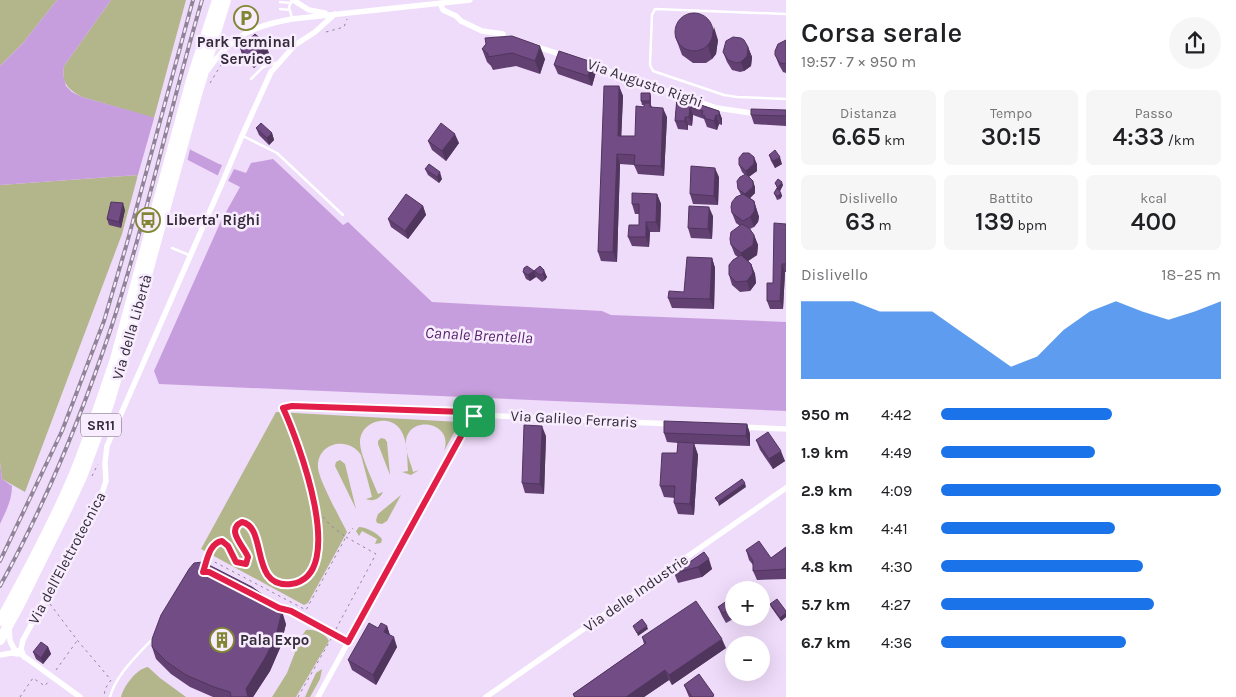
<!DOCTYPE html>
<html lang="it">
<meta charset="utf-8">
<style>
body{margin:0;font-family:Karla,sans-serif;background:#f6f6f6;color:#202124;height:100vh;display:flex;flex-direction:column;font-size:19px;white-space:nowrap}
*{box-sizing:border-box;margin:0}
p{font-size:16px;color:#757577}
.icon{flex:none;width:28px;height:28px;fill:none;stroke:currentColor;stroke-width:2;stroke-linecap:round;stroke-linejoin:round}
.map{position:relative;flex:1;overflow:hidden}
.drawer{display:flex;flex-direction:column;background:#fff;width:450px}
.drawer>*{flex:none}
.fabs{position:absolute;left:725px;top:581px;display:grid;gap:10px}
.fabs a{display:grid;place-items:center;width:45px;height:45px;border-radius:50%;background:#fff;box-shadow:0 5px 20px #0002;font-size:25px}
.pin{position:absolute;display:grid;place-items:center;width:42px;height:42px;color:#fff;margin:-21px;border-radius:10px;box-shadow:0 2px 8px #0006}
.round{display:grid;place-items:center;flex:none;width:52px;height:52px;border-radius:26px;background:#f6f6f6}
.summary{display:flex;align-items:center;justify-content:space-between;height:85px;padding:0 15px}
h1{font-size:28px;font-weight:600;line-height:38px}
.stats{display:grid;grid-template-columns:repeat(3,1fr);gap:8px;height:85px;padding:5px 15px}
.stats div{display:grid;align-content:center;border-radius:8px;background:#f6f6f6;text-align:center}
.stats b{font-size:25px;font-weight:600}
.stats small{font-size:14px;font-weight:400}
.stats p{font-size:14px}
.chart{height:140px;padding:10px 15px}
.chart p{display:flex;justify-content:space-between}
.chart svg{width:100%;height:90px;margin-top:5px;fill:#1a73e8;opacity:.7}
ul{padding:0 15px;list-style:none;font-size:16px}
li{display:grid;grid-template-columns:80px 60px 1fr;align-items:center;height:38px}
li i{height:12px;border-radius:6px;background:#1a73e8}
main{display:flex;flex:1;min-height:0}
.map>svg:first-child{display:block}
.green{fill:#b2b68a}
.water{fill:#c79edd}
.pier{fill:#efdbfa}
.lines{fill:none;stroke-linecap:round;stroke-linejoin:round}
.path{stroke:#94869c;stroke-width:1;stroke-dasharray:2.5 4;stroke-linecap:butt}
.lane{stroke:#fff;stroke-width:2.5}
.street{stroke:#fff;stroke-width:5.5}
.highway{stroke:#fff;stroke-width:10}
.rail-casing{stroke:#918398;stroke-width:4}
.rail{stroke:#f8ecff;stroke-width:2;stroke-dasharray:5.5;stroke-linecap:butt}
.wall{fill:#624172}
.shaded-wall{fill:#50355d}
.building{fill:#724c85;stroke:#50355d}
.route-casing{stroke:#fff;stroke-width:10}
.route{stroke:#e11d48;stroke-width:6}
.labels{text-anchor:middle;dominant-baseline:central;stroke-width:5;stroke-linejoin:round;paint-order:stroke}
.shield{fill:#f8ecff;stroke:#6e6573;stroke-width:1}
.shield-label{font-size:14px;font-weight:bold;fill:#332b37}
.poi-label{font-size:15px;font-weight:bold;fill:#332b37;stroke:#f8ecff;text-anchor:start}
.street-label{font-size:15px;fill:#332b37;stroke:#f8ecff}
.water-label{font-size:16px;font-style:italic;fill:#57256e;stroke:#f8ecff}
</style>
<main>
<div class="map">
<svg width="786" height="697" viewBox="0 0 786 697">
<rect width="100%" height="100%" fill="#efdbfa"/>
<path class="green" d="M0,0h57l-34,43 -23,23z
M111,0h75l-32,118 -72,-21c-15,-8 -21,-15 -18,-31z
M138,175l-16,59 -97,258 -23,-13 -2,-17v-277z
M276,412l184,10 -16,29c11,-31 -40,-37 -38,-6 0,9 5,18 7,27l6,-2 -8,5 -9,-3 6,-1c-1,-13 0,-31 -8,-42 -12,-16 -40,-7 -40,13 0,13 13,39 18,52l5,-2c-3,7 -10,10 -17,7l6,-2 -11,-42c-13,-20 -45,-12 -43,13 1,12 22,50 29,64l-39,71 -4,2 -103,-56z
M381,438l4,1 2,3 3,33 -12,-31v-3z
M340,460l5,4 11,45 -21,-43 1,-4z
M401,495l-14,26 -5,3 -5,-1 -1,-3 2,-6z
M359,527c7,0 18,6 23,12l-1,4 -6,1 2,-5 -15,-8 -3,5 -3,-5z
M306,630c8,-1 19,3 23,11l-33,56h-24l15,-24 14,-36z
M148,667l12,11 26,19h-65c3,-11 15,-28 27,-30z
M322,669l-2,10 -10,18h-5l11,-24z"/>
<path class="water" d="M57,0h54l-47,66 -1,8 3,12 6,6 10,5 67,19 26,10 16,24 28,14 27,9 5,-10 22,-4 70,66 5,-3 84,80 170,9 9,4 175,7v89l-627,-27 -5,-13 67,-150 19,-34 -56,-29 -46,17 -138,10v-119l23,-23z
M0,462l2,17 10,7c0,14 -6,25 -12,38z"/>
<path class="pier" d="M155,115l22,9 14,21 -4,17 -4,-1 -26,15 -20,2z
M223,163l12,4 -8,16 -10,-6z"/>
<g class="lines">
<path class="path" d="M326,32l18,-5 3,-8
M210,83l11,-18
M92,476l6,-12
M209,559l97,51 40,-73 -16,-12 -13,-16
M206,565c4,-10 4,-22 16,-24 11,7 9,24 24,23l2,-7c-4,-11 -23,-27 -6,-35 26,4 7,67 49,62 59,-8 7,-146 -8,-176l4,-1
M50,604l28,37 33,39 -6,9 -1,8
M336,629l40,-75 -30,-17 7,-9
M56,670l21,-29
M20,697l13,-19 12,8 3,-4
M298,697l33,-58"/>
<path class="lane" d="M280,2l11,1
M280,9l10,1
M786,14l-131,-5 -3,6 -2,50 3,6 71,24 13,2 49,2
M292,18l-3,-11 3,-7
M251,79l12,-12 13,-4
M243,136l34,17 66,62
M172,248l17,7
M292,406l173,6 7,3
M278,608l13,3 56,30
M110,697c6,-23 29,-43 44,-60"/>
<path class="street" d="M293,0l16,10 16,3
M440,3l3,7 13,6 5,5 21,10 21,3
M535,46l30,10
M587,64l130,44 41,6
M207,71c24,-35 45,-45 85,-52l178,-19
M741,427l45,2
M9,627l1,14 4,8 66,48
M0,655l11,-2 7,1
M24,657l-3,-8 2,-9 79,-147 4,-12 -1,-18 2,-17 116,-265 18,-43 30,-66 24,-27 20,-13 20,-18
M318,697l153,-279 7,-3 194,9
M486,697l300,-209"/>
<path class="highway" d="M0,621c26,-47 53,-97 74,-147 15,-37 28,-77 41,-115l76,-279 26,-80
M0,640l18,-32 51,-103 13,-28 27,-73 32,-107 57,-206 28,-91"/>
<defs>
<path id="rail" d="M0,561l62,-130 42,-110 23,-78 66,-243
M0,586c46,-83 82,-171 112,-261 35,-107 58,-217 90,-325"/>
</defs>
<use href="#rail" class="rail-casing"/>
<use href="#rail" class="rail"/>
</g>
<path class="wall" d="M675,36l43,4 -2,14 -4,5 -6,4h-13l-11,-8z
M786,40v33l-3,-1 -4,-7 -4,-10z
M486,44l59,15 -5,15 -24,-8 -23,4 -2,-4 -4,-4 -5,-13z
M748,47l4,10 -1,9 -7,5 -4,1 -8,-2 -5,-8 -4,-10z
M240,48l29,5 -15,15 -11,-10z
M592,62l4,10 -4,14 -34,-12 -4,-9z
M619,86l4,10 -2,40h14l9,-29v-2h-2l-1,-4 9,-8 1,3v9l1,2 15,10 -3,59 -26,-2 -4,-9 -14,-1 -3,98 -16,-1 -3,-9z
M677,97l42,14 3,8v6l-3,-1 -2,6 -10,-3 -3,-8 -11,-4 -1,11 -4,-1v5l-10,-1 -3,-8z
M786,110v16l-32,-2 -3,-9z
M256,128l16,5 2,7 -5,5 -10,-10z
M428,141l31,2 -13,18 -14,-11z
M769,155l13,9 -7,4 -4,-7z
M757,164v7l-8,6 6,10v6l-5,5 4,3 5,16 -1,5 -4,5 -4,2 4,6 4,10 -1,10 -9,6 3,3 4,10 1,9 -6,8 -10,1 -8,-7 -3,-10 9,-18 -3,-2 -4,-10 9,-19 -4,-3 -4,-10 9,-18 -3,-6 7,-14 -3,-3 -3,-7z
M425,169l17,10 -3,4 -11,-8z
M719,177l-1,28 -25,-1 -3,-10z
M775,183l8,2 -3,6 2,5 -2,3 -3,1 -3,-7 3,-5z
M657,194l4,10 -1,28h-10l-1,15 -17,-1 -4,-9 11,-12v-11h-4l-3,-10z
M423,206l3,9 -18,24 -17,-12 -3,-8z
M125,210l-4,18 -12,-3 -2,-6z
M713,216l-1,23 -21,-1 -3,-10z
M786,224v48h-1l-2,37h-13l-3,-8 6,-18z
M712,258l3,10 -1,41 -42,-1 -4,-10 16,-6z
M540,266l7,11 -2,3 -3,2 -6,-5 -6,4 -4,-2 -3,-7 11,-1z
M747,424l3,10v12l-56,-2 4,11 -4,60 -16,-1 -4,-11 1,-5 -11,-1 -4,-11 17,-33 1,-10 -11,-1 -3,-9z
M546,436l-2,58 -19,-1 -3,-10z
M756,440l29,21 -12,8 -13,-19z
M786,547v32l-29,1 -4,-9v-6l-4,-5 -3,-10 25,8z
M704,552l8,17 -10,8 -24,6 -4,-10z
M734,596v22h1l-9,5 -4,-7 -4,-9z
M770,604l16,7v6l-5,4 -10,-14z
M286,624l-6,24 -10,23 -17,26h-40l-23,-10 -19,-13 -15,-15 -4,-12z
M387,626l3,9 7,12 -21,38 -24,-15 -4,-10 30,-32z
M642,637l84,11 -54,37 -3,-5 -25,17h-70l-1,-3 71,-50z
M48,647l3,7 -8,10 -7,-5 -3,-7z
M684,685l31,12h-26z"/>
<path class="shaded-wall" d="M714,27l4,13 -2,14 -4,5 -4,-13z
M265,43l4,10 -15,15 -4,-9z
M540,46l5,13 -5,15 -5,-13z
M748,47l4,10 -1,9 -7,5 -3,-9z
M592,62l4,10 -4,14 -4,-10z
M619,86l4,10 -2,49 -3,-9z
M690,107l3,8 -1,11 -3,-9z
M663,108l4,9 -3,59 -3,-10z
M719,111l3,8v6l-3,-9z
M716,115l3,9 -2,6 -3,-9z
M685,117l3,8v5l-3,-9z
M272,133l2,7 -5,5 -2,-7z
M455,134l4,9 -13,18 -4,-10z
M617,154l3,10 -3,98 -4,-10z
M754,157l3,7v7l-9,6 -2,-6z
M780,157l2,7 -7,4 -2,-7z
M715,168l4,9 -1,28 -4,-9z
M440,172l2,7 -3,4 -2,-6z
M753,181l2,6v6l-8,8 -2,-7z
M782,182l1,3 -3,6 -2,-3z
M781,193l1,3 -2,3 -1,-3z
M657,194l4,10 -1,28 -4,-10z
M754,201l5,16 -1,5 -4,5 -4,-10z
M123,203l2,7 -4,18 -2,-6z
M423,206l3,9 -18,24 -3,-8z
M709,207l4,9 -1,23 -4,-10z
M646,222l4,10 -1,15 -3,-10z
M754,235l4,10 -1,10 -12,8 -4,-10z
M712,258l3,10 -1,41 -4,-10z
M751,264l4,10 1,9 -6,8 -3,-10z
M782,264l3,8 -2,37 -3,-8z
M544,270l3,7 -2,3 -2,-6z
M534,271l2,6 -6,4 -2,-6z
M747,424l3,10v12l-4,-10z
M542,426l4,10 -2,58 -4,-10z
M694,443l4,12 -4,60 -4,-11z
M781,451l4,10 -12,8 -4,-10z
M745,483l1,4 -27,19 -1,-4z
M709,559l3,10 -10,8 -4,-10z
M282,611l4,13 -6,24 -10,23 -17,26h-5l-2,-8z
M786,613v4l-5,4 -1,-3z
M387,626l3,10 -6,-4z
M647,626l1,3 -10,7 -1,-3z
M394,637l3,10 -21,38 -3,-10z
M722,639l4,9 -54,37 -3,-10z
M48,647l3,7 -8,10 -2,-6z
M665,670l4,10 -25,17h-18z"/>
<path class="building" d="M675 32a19 19 0 1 1 38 0a19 19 0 1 1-38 0Z
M255,34l10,9 -15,16 -10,-11z
M512,36l28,10 -5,15 -23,-8 -24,4v-3l-6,-5 4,-5 -1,-6z
M733,37l8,1 3,2 4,7 -1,9 -6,6 -5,1 -8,-3 -5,-8 3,-11z
M786,40v24l-6,-1 -5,-8v-4l3,-7z
M559,51l33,11 -4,14 -34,-11z
M604,86h15l-1,50h17l1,-30 8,1v-4h6v4l13,1 -2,58 -27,-1 1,-10 -18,-1 -4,98h-15z
M641,93h9v8h-9z
M677,97l42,14v5l-3,-1 -2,6 -10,-3 1,-2 -3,-1 1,-4 -13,-4 -1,10h-4v4h-10z
M751,109l35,1v6l-35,-1z
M261,123l11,10 -5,5 -11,-10z
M441,123l14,11 -13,17 -14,-10z
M775,150l5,7 -7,4 -4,-6z
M743,153h6l5,4v7l-8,7 -7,-6v-7z
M429,164l11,8 -3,5 -12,-8z
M691,166l24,2 -1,28 -24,-2z
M746,174l7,7v6l-8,7 -7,-5 -1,-8 3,-4z
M778,179l4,3 -4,6 -3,-5z
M777,188l4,5 -2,3h-3l-2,-3z
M632,193l25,1 -1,28h-10v15h-18l1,-12h10v-21h-7z
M406,194l17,12 -18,25 -17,-12z
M743,194l11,7 1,6 -1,5 -4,5 -7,4 -11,-8 -1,-6 1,-5 4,-5z
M111,202l12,1 -4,19 -12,-3z
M689,206l20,1 -1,22 -20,-1z
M774,223l12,1v40h-4l-2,37h-13v-18h6z
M742,224l7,4 5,7 -1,10 -12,8 -10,-8 -1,-6 1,-7z
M741,255l10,9 2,9 -6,8 -11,1 -7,-7v-10l4,-5z
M687,257l25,1 -2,41 -42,-1 1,-7 15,1z
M527,266l7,5 -6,4 -5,-3 1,-4z
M540,266l4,4 -1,4 -3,1 -6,-4z
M664,421l83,3 -1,12 -82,-3z
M524,425l18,1 -2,58 -18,-1z
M768,432l13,19 -12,8 -13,-19z
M678,442l16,1 -4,61 -16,-1 1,-17h-15l2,-33h15z
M742,479l3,4 -27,19 -3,-4z
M759,541l12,17 15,-11v22l-33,2v-10l-7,-11z
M704,552l5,7 -11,8 -24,6z
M203,562l49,25 26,19 4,5 -6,25 -11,22 -19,31 2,8h-17l-1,-5 -16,-5 -28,-12 -19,-13 -15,-15v-8l9,-24 28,-46 5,-6z
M734,596v11l-11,6 -5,-6z
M777,599l9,12v2l-6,5 -10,-14z
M696,601l26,38 -53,36 -4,-5 -39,27h-51l-2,-3 73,-51 -4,-6z
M642,619l5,7 -10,7 -4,-7z
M369,623l9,5 3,-5 6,3 -3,6 10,5 -21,38 -25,-15z
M41,642l7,5 -7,11 -8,-6z
M699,674l15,21 -2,2h-20l-8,-12z"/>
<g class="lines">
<defs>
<path id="route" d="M292,406l173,6 9,4 -3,2 -123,224 -57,-31 -12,-3 -70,-36h-6c4,-11 6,-29 19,-31l6,5 8,16 10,2 2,-7c-4,-11 -23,-27 -6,-35 26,5 7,67 49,62 59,-8 6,-146 -8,-176z"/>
</defs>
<use href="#route" class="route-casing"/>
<use href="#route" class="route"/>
</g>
<defs>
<symbol id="parking-ring" viewBox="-11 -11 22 22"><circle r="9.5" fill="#f8ecff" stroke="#818632" stroke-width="1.5"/><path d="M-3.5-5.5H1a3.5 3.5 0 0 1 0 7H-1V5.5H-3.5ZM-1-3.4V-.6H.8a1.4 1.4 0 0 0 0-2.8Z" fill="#818632"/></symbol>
<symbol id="bus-ring" viewBox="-11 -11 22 22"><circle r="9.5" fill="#f8ecff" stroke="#818632" stroke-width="1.5"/><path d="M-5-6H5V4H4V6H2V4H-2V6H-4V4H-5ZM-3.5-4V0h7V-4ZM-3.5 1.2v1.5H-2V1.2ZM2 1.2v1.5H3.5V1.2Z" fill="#818632"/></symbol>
<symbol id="building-ring" viewBox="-11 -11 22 22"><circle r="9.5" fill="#f8ecff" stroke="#818632" stroke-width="1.5"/><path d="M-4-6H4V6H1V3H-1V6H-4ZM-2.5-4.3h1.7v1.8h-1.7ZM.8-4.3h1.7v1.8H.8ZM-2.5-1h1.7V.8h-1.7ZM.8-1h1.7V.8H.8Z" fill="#818632"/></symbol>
</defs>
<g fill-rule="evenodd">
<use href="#parking-ring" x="232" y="4" width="28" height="28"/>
<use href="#bus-ring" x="134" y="206" width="28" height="28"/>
<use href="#building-ring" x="208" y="626" width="28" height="28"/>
</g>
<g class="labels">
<rect class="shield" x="81" y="413.5" width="40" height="23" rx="4"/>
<g class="shield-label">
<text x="101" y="425">SR11</text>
</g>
<g class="poi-label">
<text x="246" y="42" text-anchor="middle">Park Terminal<tspan x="246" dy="17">Service</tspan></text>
<text x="166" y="220">Liberta' Righi</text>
<text x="240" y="640">Pala Expo</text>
</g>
<g class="street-label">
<text transform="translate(645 83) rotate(19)">Via Augusto Righi</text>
<text transform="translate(132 327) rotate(-74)">Via della Libertà</text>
<text transform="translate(574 419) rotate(3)">Via Galileo Ferraris</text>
<text transform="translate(67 558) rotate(-62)">Via dell'Elettrotecnica</text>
<text transform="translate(636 593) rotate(-35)">Via delle Industrie</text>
</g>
<g class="water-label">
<text transform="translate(479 335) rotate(3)">Canale Brentella</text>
</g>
</g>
</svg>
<div class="fabs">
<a>+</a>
<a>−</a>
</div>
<div class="pin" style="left:474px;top:416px;background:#1e9e55"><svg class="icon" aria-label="arrive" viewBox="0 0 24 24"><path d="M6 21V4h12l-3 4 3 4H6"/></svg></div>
</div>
<section class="drawer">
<div class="summary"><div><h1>Corsa serale</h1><p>19:57 · 7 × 950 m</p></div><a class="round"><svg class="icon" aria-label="share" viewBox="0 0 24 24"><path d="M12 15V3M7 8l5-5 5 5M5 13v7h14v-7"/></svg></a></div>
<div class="stats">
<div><p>Distanza</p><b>6.65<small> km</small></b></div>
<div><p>Tempo</p><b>30:15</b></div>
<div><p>Passo</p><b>4:33<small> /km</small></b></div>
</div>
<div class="stats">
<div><p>Dislivello</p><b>63<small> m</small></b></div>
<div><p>Battito</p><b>139<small> bpm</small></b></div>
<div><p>kcal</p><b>400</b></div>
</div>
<div class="chart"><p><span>Dislivello</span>18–25 m</p>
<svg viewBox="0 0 160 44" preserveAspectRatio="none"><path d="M0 44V6L10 6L20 6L30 11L40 11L50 11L60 20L70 29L80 38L90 33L100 20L110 11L120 6L130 11L140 15L150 11L160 6V44z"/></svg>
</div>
<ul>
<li><b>950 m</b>4:42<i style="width:61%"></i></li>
<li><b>1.9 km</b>4:49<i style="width:55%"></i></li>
<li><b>2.9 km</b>4:09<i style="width:100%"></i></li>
<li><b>3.8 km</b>4:41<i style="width:62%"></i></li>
<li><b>4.8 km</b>4:30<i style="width:72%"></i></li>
<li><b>5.7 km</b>4:27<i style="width:76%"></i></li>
<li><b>6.7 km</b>4:36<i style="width:66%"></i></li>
</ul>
</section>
</main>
